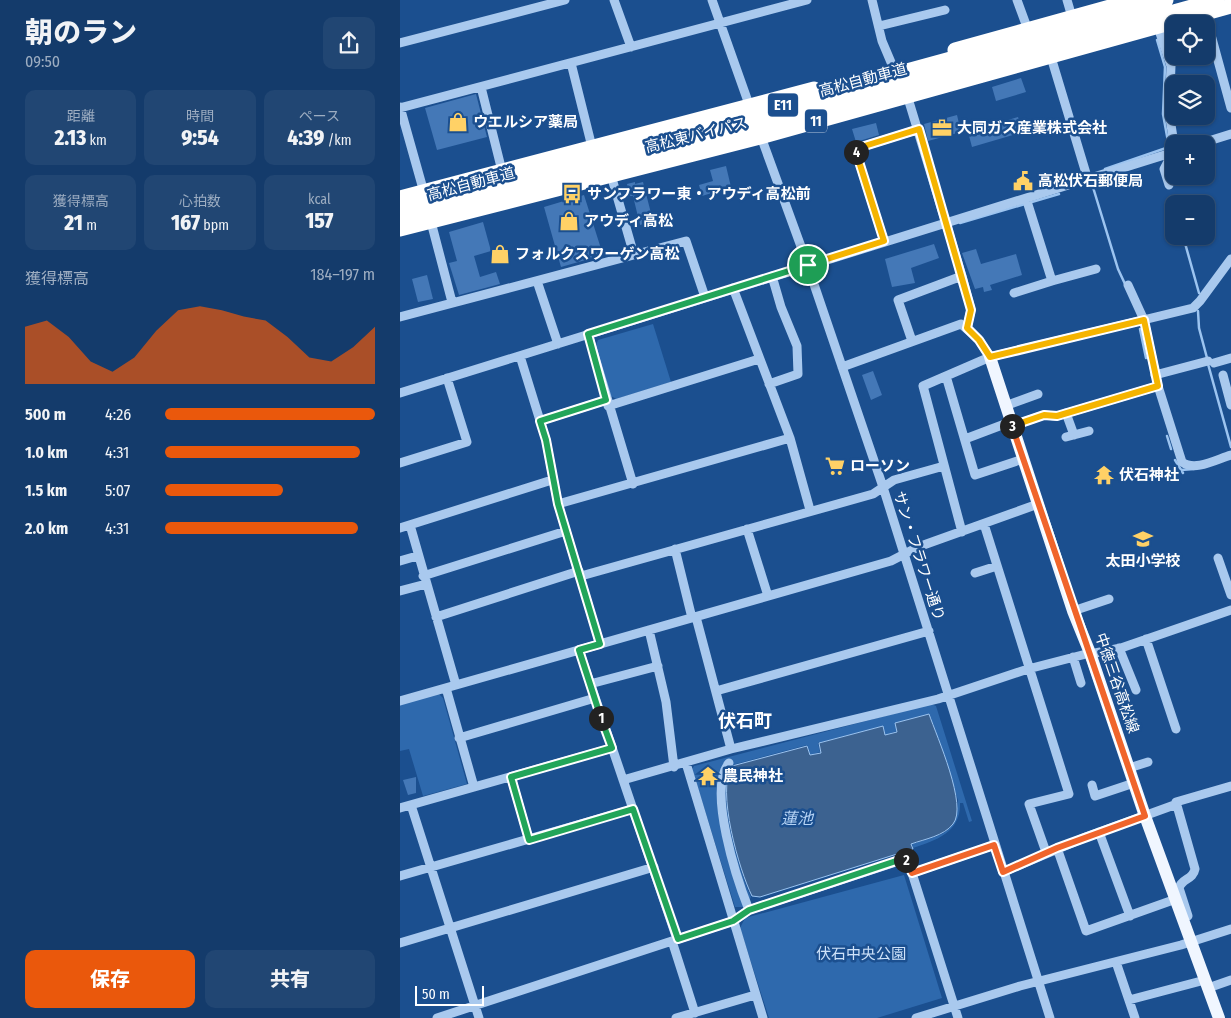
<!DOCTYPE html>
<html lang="ja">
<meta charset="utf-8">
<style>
body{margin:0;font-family:"Fira Sans Condensed","Noto Sans JP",sans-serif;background:#214673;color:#f1f3f6;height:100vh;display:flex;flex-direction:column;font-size:19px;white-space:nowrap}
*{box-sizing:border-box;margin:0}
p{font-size:16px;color:#9dadc1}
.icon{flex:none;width:28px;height:28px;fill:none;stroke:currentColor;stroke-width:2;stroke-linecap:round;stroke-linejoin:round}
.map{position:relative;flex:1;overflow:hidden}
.panel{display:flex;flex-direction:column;background:#143b6b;width:400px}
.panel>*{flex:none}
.controls{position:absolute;left:765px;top:15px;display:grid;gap:10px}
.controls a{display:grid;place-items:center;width:50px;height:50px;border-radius:10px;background:#143b6b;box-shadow:0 1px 4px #0004,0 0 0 1px #33557e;font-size:25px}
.scale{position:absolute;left:15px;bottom:12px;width:69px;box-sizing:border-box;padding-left:5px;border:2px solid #fff;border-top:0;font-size:14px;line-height:18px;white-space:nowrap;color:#fff;-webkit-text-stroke:4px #1b4f8f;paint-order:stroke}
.pin{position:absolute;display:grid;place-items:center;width:42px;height:42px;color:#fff;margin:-21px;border:2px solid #fff;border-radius:50%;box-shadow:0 1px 5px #0007}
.km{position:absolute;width:25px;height:25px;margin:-12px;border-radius:50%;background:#222;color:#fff;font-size:14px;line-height:25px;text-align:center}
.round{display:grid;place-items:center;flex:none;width:52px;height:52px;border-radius:10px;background:#214673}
.summary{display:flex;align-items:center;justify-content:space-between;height:85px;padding:0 25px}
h1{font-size:28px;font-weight:800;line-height:38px}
.figures{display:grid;grid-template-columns:repeat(3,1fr);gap:8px;height:85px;padding:5px 25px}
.figures div{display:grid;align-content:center;border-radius:10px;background:#214673;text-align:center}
.figures b{font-size:21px;font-weight:800}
.figures small{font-size:14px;font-weight:400}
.figures p{font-size:14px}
.chart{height:140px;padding:10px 25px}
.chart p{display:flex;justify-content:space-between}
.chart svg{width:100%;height:90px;margin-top:5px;fill:#ea580c;opacity:.7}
.button{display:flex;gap:10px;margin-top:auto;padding:10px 25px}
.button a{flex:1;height:58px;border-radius:10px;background:#ea580c;color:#fff;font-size:20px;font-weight:800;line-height:58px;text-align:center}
.button a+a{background:#214673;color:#f1f3f6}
ul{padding:0 25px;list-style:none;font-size:16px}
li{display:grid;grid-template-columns:80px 60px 1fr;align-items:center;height:38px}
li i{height:12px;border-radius:6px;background:#ea580c}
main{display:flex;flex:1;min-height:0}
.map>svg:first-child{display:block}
.green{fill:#2e69ad}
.water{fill:#3c6290;stroke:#9cc4f0}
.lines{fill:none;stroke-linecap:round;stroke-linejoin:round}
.stream{stroke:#9cc4f0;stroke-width:2.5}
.building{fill:#4478b7}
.minor{stroke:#a9c9ee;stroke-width:9}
.major{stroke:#f0f6ff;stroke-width:12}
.highway{stroke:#fff;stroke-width:15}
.highway-bridge{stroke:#fff;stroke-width:15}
.split-1-casing{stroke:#fff;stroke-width:10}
.split-2-casing{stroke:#fff;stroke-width:10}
.split-3-casing{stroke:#fff;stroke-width:10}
.split-4-casing{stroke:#fff;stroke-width:10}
.split-5-casing{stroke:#fff;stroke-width:10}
.split-1{stroke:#22a559;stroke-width:6}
.split-2{stroke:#22a559;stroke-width:6}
.split-3{stroke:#f0652b;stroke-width:6}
.split-4{stroke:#f5b400;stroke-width:6}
.split-5{stroke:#f5b400;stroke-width:6}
.labels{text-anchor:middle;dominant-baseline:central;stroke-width:5;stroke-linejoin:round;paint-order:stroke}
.shield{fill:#1b4f8f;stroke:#bbcadd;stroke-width:1}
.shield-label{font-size:14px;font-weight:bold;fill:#fff}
.street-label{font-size:15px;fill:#fff;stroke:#1b4f8f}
.poi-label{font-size:15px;font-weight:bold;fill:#fff;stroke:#1b4f8f;text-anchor:start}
.park-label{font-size:15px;fill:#cfe3fa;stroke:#1b4f8f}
.water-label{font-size:16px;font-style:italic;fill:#b5d3f5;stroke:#1b4f8f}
.quarter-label{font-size:18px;font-weight:bold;fill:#fff;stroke:#1b4f8f}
</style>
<main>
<section class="panel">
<div class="summary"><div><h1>朝のラン</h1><p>09:50</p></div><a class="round"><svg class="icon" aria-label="share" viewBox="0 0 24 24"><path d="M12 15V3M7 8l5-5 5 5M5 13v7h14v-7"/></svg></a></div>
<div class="figures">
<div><p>距離</p><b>2.13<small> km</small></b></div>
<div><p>時間</p><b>9:54</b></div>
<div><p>ペース</p><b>4:39<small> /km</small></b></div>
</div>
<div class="figures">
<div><p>獲得標高</p><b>21<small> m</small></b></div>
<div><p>心拍数</p><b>167<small> bpm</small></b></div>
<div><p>kcal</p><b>157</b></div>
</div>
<div class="chart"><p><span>獲得標高</span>184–197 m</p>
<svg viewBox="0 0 160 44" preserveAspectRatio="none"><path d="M0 44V16L10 13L20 21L30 33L40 38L50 31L60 18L70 8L80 6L90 8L100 11L110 13L120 21L130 31L140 33L150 26L160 16V44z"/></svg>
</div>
<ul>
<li><b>500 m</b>4:26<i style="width:100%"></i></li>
<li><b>1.0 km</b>4:31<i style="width:93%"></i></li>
<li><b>1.5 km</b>5:07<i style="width:56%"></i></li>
<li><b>2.0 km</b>4:31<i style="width:92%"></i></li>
</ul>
<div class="button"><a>保存</a><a>共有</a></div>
</section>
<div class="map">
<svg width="831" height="1018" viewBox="0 0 831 1018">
<rect width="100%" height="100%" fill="#1b4f8f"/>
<path class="green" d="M253,324l18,58 -55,17 -5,-3 -15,-51 2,-5z
M38,693l5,5 24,86 -44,12 -14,-47 -9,2v-47z
M531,704l5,2 36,115 -3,1 -6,-19h-3c1,29 -23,37 -47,45l-1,-4c29,-9 45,-9 46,-44l-29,-86 -34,9 2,8 -12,4 -2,-9 -65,17 2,9 -10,3 -3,-10 -75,20c-18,25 7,105 19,132l-6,10h-10l-43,-138 2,-3z
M504,875l38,123 -65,20h-108l-29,-90 5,-10z"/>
<path class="water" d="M529,714c8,23 39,92 24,110 -9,12 -28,15 -42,20l2,5 -153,48 -8,-1c-13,-26 -36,-106 -20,-130l75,-20 3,9 11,-2 -2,-10 64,-17 2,9 12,-3 -2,-9z"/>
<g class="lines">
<path class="stream" d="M705,169l64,-22 -6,-33 2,-47 -8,-27
M688,186l4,-2 26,85 7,15
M560,223l99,-29
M783,236l16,57
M798,311l1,17 8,30
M740,329l6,29
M808,364l23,83
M767,436l4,13
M775,460l8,13
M781,470l13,-1"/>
</g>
<path class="building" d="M621,78l5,14 -30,9 -4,-14z
M76,94l11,43 -50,13 -12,-42z
M557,115l4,17 -33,9 -4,-17z
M618,117l5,15 -51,15 -4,-15z
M476,123l3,12 -23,7 -4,-13z
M326,166l5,21 -29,9 -3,-11 14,-4 -3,-11z
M235,182v2l8,-2 10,39 -13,4 -7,-29h-3l-3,-12z
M184,195l19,60 -42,12 -17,-60z
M83,222l8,29 -17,5 6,21 16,-5 4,12 -41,11 -10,-32 8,-2 -8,-29z
M534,244l5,14 -28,10 4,15 -23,4 -7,-28z
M576,249l5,15 35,-10 6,21 -32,10 2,5 -8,2 -1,-5 -8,2 -13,-36z
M27,275l6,24 -15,3 -6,-23z
M473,371l9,24 -11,5 -9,-25z
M16,777v16l-8,2 -5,-15z"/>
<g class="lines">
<path class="minor" d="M214,0l17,47
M312,0l39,110
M472,0l10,41 11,26
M617,0l11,30
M667,0l5,17
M805,13l26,95
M479,26l66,-16
M758,27l13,39 -2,46 5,32
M0,43l165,-43
M651,57l37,123
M171,63l21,84
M81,87l21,84
M507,95l55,181 9,34 -4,18
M0,107l25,89
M0,108l407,-108
M360,134l43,118 80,235 167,531
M799,144l32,-10
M211,175l23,80
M769,185l-5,-16 10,-19
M30,218l22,84
M484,241l-29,-92 64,-20
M137,281l21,63
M652,281l44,-12
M728,285l16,35 14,66 24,76c13,10 35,-3 49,-7
M333,288l57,150 20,72
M614,293l38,-12 -26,-83
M0,317l286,-76 19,56
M188,334l45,150
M512,341l-14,-41 64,-24
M120,356l26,84 12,64 42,140
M814,363l17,-5
M442,367l119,-43 18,16 11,17
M755,375l53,-14
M823,375l8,30
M546,376l29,99 48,-16
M369,384l29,-10 -1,-28 -16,-39 -9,-31
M0,393l774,-241
M208,406l151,-47
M605,406l33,-12
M666,413l8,22
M140,421l66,-21
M612,426l32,-11 13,1 101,-30
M666,437l23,-6
M565,439l45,-17
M0,463l67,-21 -20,-64
M158,504l232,-66
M584,524l85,270 -40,10 17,48
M10,525l46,160
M0,528l152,-48
M347,529l21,67
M562,532l-39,-146 67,-29 203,-49 7,-7 31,-42
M275,549l17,69
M818,558l13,37
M0,561l17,-5
M575,573l22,-7
M23,576l143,-45
M181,576l292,-82 21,-14 50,-14
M0,591l26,-7
M673,611l36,-12
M36,617l143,-46
M296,617l35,132
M249,630l17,72 8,65
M746,639l30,90
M719,648l17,42
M179,650l98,289
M690,654l31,-6 110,-38
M673,657l8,26
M190,684l68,-18
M46,688l28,99
M316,691l213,-60
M0,701l491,-140 27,-14 120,-43
M59,738l136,-40
M286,763l77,255
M329,763c-22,26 8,117 20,147
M729,768l19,-6
M111,777l18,63
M223,780l108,-31 207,-50 90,-30 62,-16
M692,785l3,11 39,-13
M11,805l68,213
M0,808l212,-60
M699,832l31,84
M657,848l29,83 90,-32
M603,872l83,-35 91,-33
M512,873l46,145
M0,876l233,-67
M788,916l-9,-28c3,-10 14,-8 16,-19l-19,-67 55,-16
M272,941l23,72
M0,943l254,-76
M716,962l19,56
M808,988l23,-8
M729,1000l76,-20
M37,1018l296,-97 16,-11 156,-51 7,14 82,-28
M276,1018l79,-23
M516,1018l104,-32 161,-41 50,-16"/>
<path class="major" d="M590,357l83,254 17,42 55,163 74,202"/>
<path class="highway" d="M555,50l180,-50
M0,198l414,-109
M0,229l360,-92 471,-131"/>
<path class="highway-bridge" d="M0,207l390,-104 376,-103
M0,221l394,-104 423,-117"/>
</g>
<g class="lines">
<defs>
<path id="split-1" d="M201,718l-22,-68 21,-6 -42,-140 -12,-64 -6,-19 66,-21 -18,-66 220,-69"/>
<path id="split-2" d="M201,718l11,30 -101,29 18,63 104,-31 45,130 55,-18 16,-11 156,-52 1,2"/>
<path id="split-3" d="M506,860l6,13 82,-28 9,27 54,-24 88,-32c-45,-130 -89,-260 -133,-390"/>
<path id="split-4" d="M456,152l-1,-3 64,-20 52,181 -4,18 12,12 11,17 154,-37 14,66 -101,30 -13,-1 -32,11"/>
<path id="split-5" d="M408,265l76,-24 -28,-89"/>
</defs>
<use href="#split-1" class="split-1-casing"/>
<use href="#split-2" class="split-2-casing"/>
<use href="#split-3" class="split-3-casing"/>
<use href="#split-4" class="split-4-casing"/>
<use href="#split-5" class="split-5-casing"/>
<use href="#split-1" class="split-1"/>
<use href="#split-2" class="split-2"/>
<use href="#split-3" class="split-3"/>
<use href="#split-4" class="split-4"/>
<use href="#split-5" class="split-5"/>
</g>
<defs>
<symbol id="shop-bare" viewBox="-9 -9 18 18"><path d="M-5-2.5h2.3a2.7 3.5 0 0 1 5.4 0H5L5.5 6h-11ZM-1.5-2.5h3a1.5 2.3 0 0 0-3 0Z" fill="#ffd166" stroke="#1b4f8f" stroke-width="2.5" paint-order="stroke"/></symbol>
<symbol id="office-bare" viewBox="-9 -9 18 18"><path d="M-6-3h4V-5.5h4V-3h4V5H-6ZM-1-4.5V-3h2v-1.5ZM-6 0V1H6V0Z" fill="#ffd166" stroke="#1b4f8f" stroke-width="2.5" paint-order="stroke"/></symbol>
<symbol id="civic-bare" viewBox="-9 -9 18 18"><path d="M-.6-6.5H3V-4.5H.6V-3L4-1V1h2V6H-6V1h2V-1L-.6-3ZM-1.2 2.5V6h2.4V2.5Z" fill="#ffd166" stroke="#1b4f8f" stroke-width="2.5" paint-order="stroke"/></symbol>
<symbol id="bus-bare" viewBox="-9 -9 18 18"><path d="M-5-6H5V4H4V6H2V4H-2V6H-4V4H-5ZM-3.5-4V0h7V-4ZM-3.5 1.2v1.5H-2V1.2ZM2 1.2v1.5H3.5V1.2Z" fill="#ffd166" stroke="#1b4f8f" stroke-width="2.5" paint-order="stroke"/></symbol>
<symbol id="supermarket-bare" viewBox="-9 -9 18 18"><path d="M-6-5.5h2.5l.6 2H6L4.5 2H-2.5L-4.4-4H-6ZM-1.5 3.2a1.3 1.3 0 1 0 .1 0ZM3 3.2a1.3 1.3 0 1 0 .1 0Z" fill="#ffd166" stroke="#1b4f8f" stroke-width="2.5" paint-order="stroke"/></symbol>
<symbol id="temple-bare" viewBox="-9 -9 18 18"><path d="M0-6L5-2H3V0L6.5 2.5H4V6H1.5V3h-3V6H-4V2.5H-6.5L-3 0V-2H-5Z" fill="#ffd166" stroke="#1b4f8f" stroke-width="2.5" paint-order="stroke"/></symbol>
<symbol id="school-bare" viewBox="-9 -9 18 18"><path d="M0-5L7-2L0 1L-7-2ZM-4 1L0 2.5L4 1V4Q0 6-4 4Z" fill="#ffd166" stroke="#1b4f8f" stroke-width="2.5" paint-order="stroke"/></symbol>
</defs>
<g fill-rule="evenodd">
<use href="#shop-bare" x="44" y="108" width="28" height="28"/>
<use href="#office-bare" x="528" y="114" width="28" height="28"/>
<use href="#civic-bare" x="609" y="167" width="28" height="28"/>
<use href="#bus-bare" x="158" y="180" width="28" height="28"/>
<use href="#shop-bare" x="155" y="207" width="28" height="28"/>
<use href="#shop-bare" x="86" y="240" width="28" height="28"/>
<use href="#supermarket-bare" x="421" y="452" width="28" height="28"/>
<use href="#temple-bare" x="690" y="461" width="28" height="28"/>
<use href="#school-bare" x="729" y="525" width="28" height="28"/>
<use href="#temple-bare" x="294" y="762" width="28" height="28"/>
</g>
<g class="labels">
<g class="shield">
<rect x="368" y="93.5" width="30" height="23" rx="4"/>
<rect x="405" y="109.5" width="22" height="23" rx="4"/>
</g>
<g class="shield-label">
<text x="383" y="105">E11</text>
<text x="416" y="121">11</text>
</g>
<g class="street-label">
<text transform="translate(463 80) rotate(-15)">高松自動車道</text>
<text transform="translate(296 135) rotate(-14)">高松東バイパス</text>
<text transform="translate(71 184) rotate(-15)">高松自動車道</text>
<text transform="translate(519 556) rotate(72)">サン・フラワー通り</text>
<text transform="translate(717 683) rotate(71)">中徳三谷高松線</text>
</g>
<g class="poi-label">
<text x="73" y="122">ウエルシア薬局</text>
<text x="557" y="128">大同ガス産業株式会社</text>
<text x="638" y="181">高松伏石郵便局</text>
<text x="187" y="194">サンフラワー東・アウディ高松前</text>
<text x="184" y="221">アウディ高松</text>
<text x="115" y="254">フォルクスワーゲン高松</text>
<text x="450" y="466">ローソン</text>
<text x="719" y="475">伏石神社</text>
<text x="743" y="561" text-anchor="middle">太田小学校</text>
<text x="323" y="776">農民神社</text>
</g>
<g class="park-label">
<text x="461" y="954">伏石中央公園</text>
</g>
<g class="water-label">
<text x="397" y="818">蓮池</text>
</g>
<g class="quarter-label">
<text x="345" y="721">伏石町</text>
</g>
</g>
</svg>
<div class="controls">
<a><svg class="icon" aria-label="locate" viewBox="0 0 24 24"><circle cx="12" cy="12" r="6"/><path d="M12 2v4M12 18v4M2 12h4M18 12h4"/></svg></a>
<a><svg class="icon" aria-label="layers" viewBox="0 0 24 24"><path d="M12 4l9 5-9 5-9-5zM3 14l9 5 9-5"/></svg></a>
<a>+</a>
<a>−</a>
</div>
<div class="scale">50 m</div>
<div class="pin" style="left:408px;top:265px;background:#1e9e55"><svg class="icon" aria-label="arrive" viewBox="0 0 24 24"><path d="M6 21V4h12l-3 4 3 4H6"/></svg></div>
<b class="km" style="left:201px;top:718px">1</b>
<b class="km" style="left:506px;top:860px">2</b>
<b class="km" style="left:612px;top:426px">3</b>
<b class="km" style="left:456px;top:152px">4</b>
</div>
</main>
